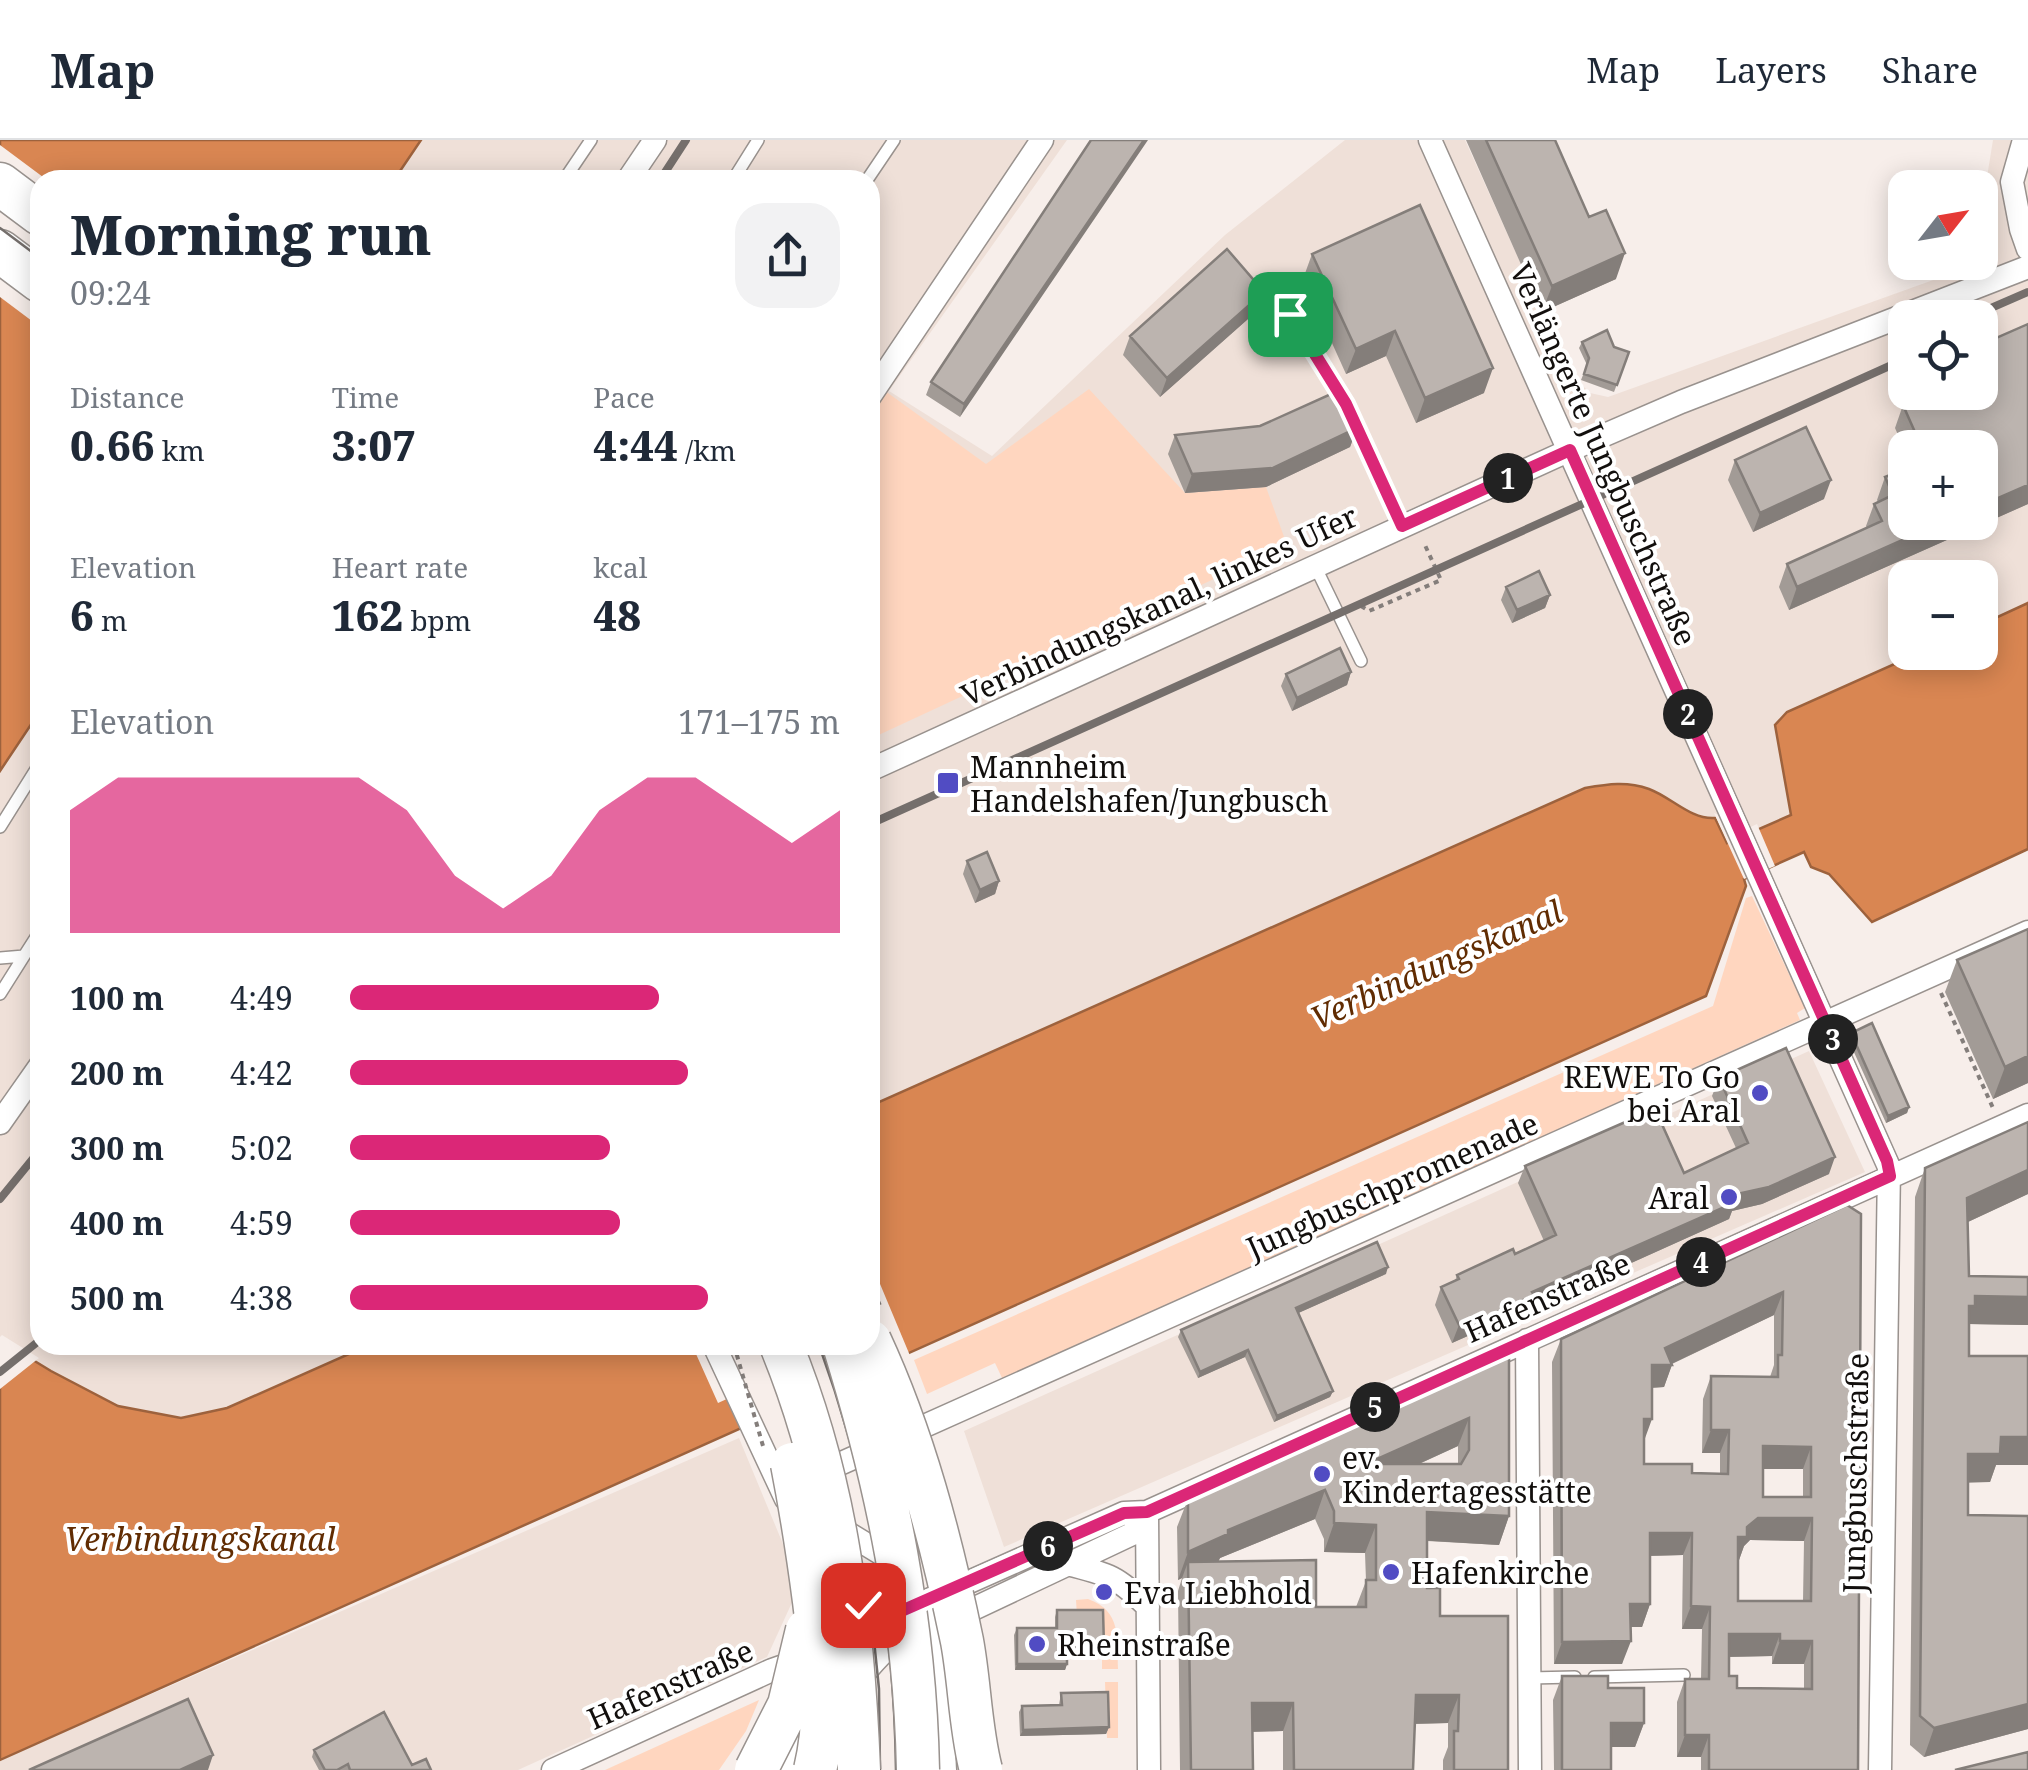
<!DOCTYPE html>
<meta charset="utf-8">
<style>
body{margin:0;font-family:"Noto Serif",serif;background:#f2f2f3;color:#1f2937;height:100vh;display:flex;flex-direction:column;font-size:38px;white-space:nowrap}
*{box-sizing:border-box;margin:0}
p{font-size:32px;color:#747a83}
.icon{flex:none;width:55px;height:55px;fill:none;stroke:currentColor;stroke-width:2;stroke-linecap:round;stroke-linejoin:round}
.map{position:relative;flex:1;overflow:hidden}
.sheet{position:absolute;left:30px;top:30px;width:850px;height:1185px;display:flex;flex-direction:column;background:#fff;border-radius:30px;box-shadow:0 5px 25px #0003}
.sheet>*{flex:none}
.needle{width:65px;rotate:59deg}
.controls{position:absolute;left:1888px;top:30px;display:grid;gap:20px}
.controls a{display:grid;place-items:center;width:110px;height:110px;border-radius:20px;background:#fff;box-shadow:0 5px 25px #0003;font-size:50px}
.pin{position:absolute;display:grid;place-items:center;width:85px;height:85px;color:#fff;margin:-42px;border-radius:20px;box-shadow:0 5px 15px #0006}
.km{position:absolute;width:50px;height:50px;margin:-25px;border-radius:50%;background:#222;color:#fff;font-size:28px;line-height:50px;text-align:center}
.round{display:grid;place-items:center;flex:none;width:105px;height:105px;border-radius:30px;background:#f2f2f3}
.summary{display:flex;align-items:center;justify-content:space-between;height:170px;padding:0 40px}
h1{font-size:55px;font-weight:800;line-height:75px}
.figures{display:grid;grid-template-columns:repeat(3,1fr);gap:15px;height:170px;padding:10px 40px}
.figures div{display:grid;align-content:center}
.figures b{font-size:42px;font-weight:800}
.figures small{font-size:28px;font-weight:400}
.figures p{font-size:28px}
.chart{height:280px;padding:20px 40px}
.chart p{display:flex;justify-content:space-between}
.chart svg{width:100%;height:180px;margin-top:10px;fill:#db2777;opacity:.7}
ul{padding:0 40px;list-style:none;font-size:32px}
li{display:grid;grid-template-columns:160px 120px 1fr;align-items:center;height:75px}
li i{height:25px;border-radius:12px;background:#db2777}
header{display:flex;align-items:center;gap:60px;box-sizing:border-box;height:140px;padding:0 50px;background:#fff;border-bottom:2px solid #e0e1e3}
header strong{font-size:48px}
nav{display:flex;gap:55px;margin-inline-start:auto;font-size:35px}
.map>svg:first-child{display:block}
.built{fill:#efe0d8;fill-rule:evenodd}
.green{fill:#ffd6bf}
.water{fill:#d98652;stroke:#9d623d;stroke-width:2.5}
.pier{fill:#f7eeea}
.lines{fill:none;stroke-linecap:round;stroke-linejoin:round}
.lane-casing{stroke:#99928e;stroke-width:14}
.street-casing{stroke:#99928e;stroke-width:25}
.primary-casing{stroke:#99928e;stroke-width:38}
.highway-casing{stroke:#99928e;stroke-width:45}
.path{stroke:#847e7b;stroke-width:4;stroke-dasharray:5 5;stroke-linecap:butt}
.lane{stroke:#fff;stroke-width:11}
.street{stroke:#fff;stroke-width:22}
.primary{stroke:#fff;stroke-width:35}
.highway{stroke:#fff;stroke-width:42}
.tram{stroke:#756f6c;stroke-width:2.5}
.rail{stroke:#756f6c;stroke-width:8}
.highway-bridge-casing{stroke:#99928e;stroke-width:45;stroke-linecap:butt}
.path-bridge{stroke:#847e7b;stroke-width:4;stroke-dasharray:5 5;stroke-linecap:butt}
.highway-bridge{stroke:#fff;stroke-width:42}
.wall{fill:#a29b96;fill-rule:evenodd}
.shaded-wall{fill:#847e7a}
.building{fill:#bcb4af;stroke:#847e7a;stroke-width:2.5;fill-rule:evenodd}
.route-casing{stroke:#fff;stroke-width:20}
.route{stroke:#db2777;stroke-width:12}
.poi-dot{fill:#514cc3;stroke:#fff;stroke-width:4}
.labels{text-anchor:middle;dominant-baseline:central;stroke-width:8;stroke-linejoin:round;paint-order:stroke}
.street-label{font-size:30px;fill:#120f0d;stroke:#fff}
.poi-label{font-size:30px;fill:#120f0d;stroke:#fff;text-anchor:start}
.water-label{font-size:32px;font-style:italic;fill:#612c02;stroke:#fff}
</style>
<header>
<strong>Map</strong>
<nav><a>Map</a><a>Layers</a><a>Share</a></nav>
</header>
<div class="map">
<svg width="2028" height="1630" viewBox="0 0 2028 1630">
<rect width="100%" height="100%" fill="#f7eeea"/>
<path class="built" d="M421,0h646l-178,251 103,65 233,-221 120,-95h120l99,219 13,21 13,13 18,4 342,-123 12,-11 18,-1v-42l13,-80h35v463l-48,22v-47h-75v74l14,1 -132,59 -12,14 16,89 -65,28 -11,-25 -13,-1 -52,-28 -65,-1 -715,318v-926h-476zM1905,178h75v74h-75zM1905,308h75v74h-75z
M40,571v634h329l-142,63 -46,10 -63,-12 -67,-35 -51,-31v-569z
M1809,911l56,121 -861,375 -40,-116z
M739,1298l61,147 -33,72 -249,113h-518v-10z"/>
<path class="green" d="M870,240l116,84 103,-75 96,104 81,-6 21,58 -417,194z
M1752,756l53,112 -8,5 3,7 -797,360 -8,-17 -68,31 -13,-34 799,-354 33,-108z
M1088,1459c34,12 29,40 30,70h-16v-52l-25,-1 -1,-16z
M1105,1542h13v56h-11z
M759,1560l-13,31 -27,39h-114z"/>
<path class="water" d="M0,0h421l-27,40h-354v531l-40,60z
M2028,463v246l-156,73 -43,-48 -18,-7 -7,-15 -60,27 2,7 -40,110 -1706,764v-420l51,31 67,35 63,12 46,-10 142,-63h501v-239l715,-318c23,-4 42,-7 64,1 22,8 42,31 66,29l12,25 64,-28 -16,-90 12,-13 132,-59 61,-1v-27z"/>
<path class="pier" d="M0,5l47,35h-7v147l-40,-30z
M1714,673l5,2 10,22 28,-13 18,42 -31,13z
M870,1120l41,98 -160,72 -11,-37 -22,10 -26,-58h178z
M2,1195l37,23 -39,31v-52z"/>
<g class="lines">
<defs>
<path id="lane" d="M564,40l27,-40
M733,40l25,-40
M867,40l27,-40
M1291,174l55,90 56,122
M1316,428l45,93
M0,687l40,-64
M0,818l24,-2 16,-25
M0,854l24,-38
M1594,1537l90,-2
M1529,1538l46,-1"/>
<path id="street" d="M1430,0l459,1027 -9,603
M2024,0l-12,42 9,47 7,20
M628,40l27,-40
M870,256l172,-256
M870,630l700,-320 111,-48 347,-135
M0,983l40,-57
M1527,1200l3,430
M714,1205l72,154
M815,1335l1213,-543
M1147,1372l2,258
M833,1384l67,41
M1067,1424c42,10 51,13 81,43
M929,1473c18,43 13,110 16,157
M900,1498l35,-11 197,-93 15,-22
M841,1499l283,-126 23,-1 881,-397
M553,1630l219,-100 34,-12"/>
<path id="primary" d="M790,1630c25,-47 55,-88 92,-126"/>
<path id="highway" d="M0,44l40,30
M0,111l40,30"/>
</defs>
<use href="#lane" class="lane-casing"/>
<use href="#street" class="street-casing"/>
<use href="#primary" class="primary-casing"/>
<use href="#highway" class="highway-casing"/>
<path class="path" d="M1361,466l8,5 72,-31 -17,-37
M1941,853l52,115"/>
<use href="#lane" class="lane"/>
<use href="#street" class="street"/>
<use href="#primary" class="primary"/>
<use href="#highway" class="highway"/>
<path class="tram" d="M0,88l40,30
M819,1205c51,140 75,276 77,425
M868,1442l11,107 1,81"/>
<path class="rail" d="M660,40l26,-40
M1968,178l60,-26
M870,684l1035,-465
M0,1059l40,-49
M0,1232l40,-32"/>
<defs>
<path id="highway-bridge" d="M870,1201c44,95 71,198 92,300 8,43 8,87 19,129
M781,1205c57,139 72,277 78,425
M844,1205c44,142 71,276 74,425
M792,1324c9,46 16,91 22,137 7,58 15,111 1,169
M756,1630l33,-65 18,-75"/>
</defs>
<use href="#highway-bridge" class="highway-bridge-casing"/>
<path class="path-bridge" d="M870,1142l11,26
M734,1205l29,101"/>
<use href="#highway-bridge" class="highway-bridge"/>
</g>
<path class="wall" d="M1091,0l-131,277 -34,-22 5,-13z
M1466,0h89l61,139 -74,33z
M1312,114l172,139 -68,30 -30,-67 -40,18 -43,-95z
M1257,171l-97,86 -37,-42 7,-19z
M2028,184v180l-239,106 -10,-23 8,-23 80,-36 -1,-2 8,-22 4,-2 -1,-2 8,-23 20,-8v53h75v-74h-75v3l-10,-23 8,-23 28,-13h49v-47z
M1582,202l32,5 15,5 -15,40 -33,-12 6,-15 -8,-17z
M1357,288l-7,19 -84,40 -81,6 -17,-39 7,-19z
M1735,320l89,39 -71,33 -25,-52z
M1506,447l44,8 -5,13 -33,15 -11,-23z
M1351,532l-4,13 -55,26 -11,-25 5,-12z
M967,721l32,20 -4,13 -20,9 -12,-29z
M2028,789v154l-35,16 -48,-107 12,-32z
M1851,893l58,74 -2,6 -21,10 -38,-84z
M1719,938l110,96 -67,30 -30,7 -3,8 -200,90 -2,4 -55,25 -2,-3 -18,8 -17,-38 6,-18 14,-6 2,-6 58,-21 29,-13 -26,-58 7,-17 159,7 52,-25 -24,-52z
M2028,982v72l-60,28 1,54 59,49 -59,-1v32h59v109h-32l-6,17h-22v33l60,1v213l-104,28 -14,-12 5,-548 10,-29z
M1847,1065l11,565h-157v-13h-24v-55l8,-23h16l1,-50h-20l1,-74 -33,1v48l-8,23h-12l-8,37h-68l-2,-302 9,-23zM1774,1175v50l-4,12 -59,-1 -8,23 -1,54h18v21l-28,-1 -48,-9v-23l8,-53 12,-1 8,-23zM1763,1329h40v28h-40zM1750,1400l54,1 -1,60h-65l1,-41 5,-14zM1772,1516v8h32v25l-67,-1 -8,-12v-19z
M1386,1134l-88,39 35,78 -3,6 -56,25 -29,-65 -47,21 -20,-41 3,-7z
M1509,1215v161l-10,29 -72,-4v47l81,182h-65v-10l5,-13v-24l-33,1 -2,46h-130v-39l-31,1 1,38h-73l-2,-179 4,-13 -4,2 -1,-53 11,-28zM1458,1306v18h-39zM1315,1379l9,20v13l41,1 1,28 -10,26h-40l-98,-45 2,-4z
M1057,1470l47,36 -3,7h-34v11l-2,6h-50l-1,-35 3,-7h38v-11z
M1562,1536l46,12 36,35 -9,24h-24v23h-57l-1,-70z
M1061,1553l48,34 -3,7 -86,2 -1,-24 3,-6 37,-1z
M314,1610l98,15 19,5h-112l-7,-13z"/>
<path class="shaded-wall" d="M1144,0h4l-188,277 4,-13z
M1625,113l-9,26 -74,33 10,-26z
M1264,152l-7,19 -97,86 7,-19z
M1395,191l-9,25 -40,18 10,-25z
M1493,228l-9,25 -68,30 9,-25z
M1357,288l-7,19 -84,40 -81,6 7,-19z
M1831,340l-7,19 -71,33 7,-19z
M2028,345v19l-239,106 8,-23 146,-65h37v-16z
M1550,455l-5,13 -33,15 5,-13z
M1351,532l-4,13 -55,26 5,-13z
M999,741l-4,13 -20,9 5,-13z
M2028,916v27l-35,16 12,-32z
M1909,967l-2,6 -21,10 2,-7z
M1835,1017l-6,17 -67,30 -30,7 -3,8 -200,90 -2,4 -55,25 6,-17 54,-29 201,-97z
M2028,1030v24l-71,33 10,-29z
M1388,1127l-2,7 -92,41 2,-7z
M1783,1152l-9,23 -105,50h3l-8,22 -20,1 8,-23 13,-17z
M1975,1156l53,1v28l-60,-1 1,-18z
M1476,1177l-6,18 -18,8 7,-18z
M1248,1210l-3,7 -47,21 2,-6z
M1333,1251l-3,6 -56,25 3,-6z
M1469,1278l-11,28 -103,47 11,-29z
M1644,1279h8l-8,22z
M1711,1290h18l-9,23h-18z
M2001,1297h27v28h-32l-6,17 -32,1 10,-29z
M1763,1306l48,1 -8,22h-48z
M1325,1350l-10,29 -95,39 -2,4h-30l-6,16 -4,2 10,-28 40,-22z
M1427,1372l82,4 -10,29 -83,-5z
M1758,1378h54l-8,23 -54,-1 -6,6 -5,14 -1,-23z
M1334,1383l42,2 -11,28 -41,-1z
M1650,1393h42l-9,22 -41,1z
M1630,1464h20l-8,23h-20z
M1691,1466l19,1 -8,22h-20z
M1729,1494h51l-8,22 -51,1z
M1631,1501l-9,23h-68l8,-22z
M1780,1501h32l-8,23h-32z
M1067,1506h37l-3,7h-36z
M1017,1524h50l-2,6h-50z
M1416,1555h43l-11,28 -43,1z
M1252,1563h41l-10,28 -41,1z
M2028,1564v25l-104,28 10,-29z
M1611,1583h33l-9,24h-33z
M1109,1587l-3,7 -86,2 3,-6z
M1685,1595h24l-8,22h-24z
M213,1615l-5,15h-28z"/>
<path class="building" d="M1091,0h53l-180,264 -33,-22z
M1486,0h69l34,77 17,-7 19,43 -73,33z
M1420,65l73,163 -68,30 -30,-67 -39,18 -44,-95z
M1227,109l37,43 -97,86 -37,-42z
M2028,184v161l-48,21v-58h-58l-19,-43 28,-13h49v-47z
M1607,190l7,17 15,5 -12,33 -33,-11 5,-16 -7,-16z
M1340,250l17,38 -84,40 -81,6 -17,-39 85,-9z
M1806,287l25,53 -71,33 -25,-53z
M1905,329v53h38l-146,65 -10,-23 95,-43 -8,-17 19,-9 -8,-18z
M1539,431l11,24 -33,15 -11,-23z
M1340,508l11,24 -54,26 -11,-24z
M987,712l12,29 -19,9 -13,-29z
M2028,789v127l-23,11 -48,-107z
M1872,883l37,84 -21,9 -37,-83z
M1786,908l49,109 -66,30 -36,8 3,7 -204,90 2,3 -56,26 -2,-4 -17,8 -18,-38 18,-8 -2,-4 56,-26 2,5 41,-19 -31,-69 130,-57 29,64 64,-30 -29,-65z
M2028,982v48l-61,28 2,78 59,1v20l-53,-1v10h-6v50h59v81h-27l-1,17h-32v61l60,1v188l-94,24 -14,-12 5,-548z
M1847,1065l14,9 -3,556h-149v-35h-24v-56h24l1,-72 -19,-1 1,-73h-42v71h-20l1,37 -69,1 -1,-303zM1783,1152l-1,63h-4v22l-67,-1v54h18l-1,44 -36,-1v-9h-48v-45h8v-54h20l-7,-17zM1763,1306l48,1v50h-48zM1758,1378h54l-1,83h-73v-64h9v-10zM1729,1494h51v7h32v48l-75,-1v-12h-8z
M1377,1102l11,25 -92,41 37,83 -56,25 -29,-66 -48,22 -19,-42z
M1509,1215v161l-82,-4v76h13v28h68v154h-54v-39h4l1,-36h-43l-3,75h-119l-1,-67h-41l1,67h-62l-3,-208 128,-2v47h50v-27h10v-55l-42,-2v-12l-9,-21 -97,40v4l-40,18v-53l86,-42 14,-6 2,2zM1469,1278v32l-8,14h-95z
M1057,1470h46l1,36h-37v18h-50v-36h40z
M1562,1536h46v12h36v35h-33v47h-49z
M1108,1552l1,35 -86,3 -1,-24 40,-1 -1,-12z
M188,1559l25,56 -33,15h-151z
M384,1572l28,53 14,-6 5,11h-81l-2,-6 -11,6h-12l-11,-20z
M2028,1612v18h-73z"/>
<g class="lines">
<defs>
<path id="route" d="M863,1465l27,11 234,-103 23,-1 743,-336 -3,-15 -317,-711 -168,76 -56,-122 -56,-90"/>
</defs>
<use href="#route" class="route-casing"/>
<use href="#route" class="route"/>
</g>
<g class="poi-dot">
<rect x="936" y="631" width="24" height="24" rx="5"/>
<circle cx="1760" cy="953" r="10"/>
<circle cx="1729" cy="1057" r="10"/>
<circle cx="1322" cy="1334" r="10"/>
<circle cx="1391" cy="1432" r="10"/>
<circle cx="1104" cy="1452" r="10"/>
<circle cx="1037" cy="1504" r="10"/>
</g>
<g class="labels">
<g class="street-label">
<text transform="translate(1604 314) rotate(66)">Verlängerte Jungbuschstraße</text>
<text transform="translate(1159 465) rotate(-25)">Verbindungskanal, linkes Ufer</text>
<text transform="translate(1392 1045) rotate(-24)">Jungbuschpromenade</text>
<text transform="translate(1547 1157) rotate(-24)">Hafenstraße</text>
<text transform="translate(1855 1333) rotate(-89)">Jungbuschstraße</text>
<text transform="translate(670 1544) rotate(-24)">Hafenstraße</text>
</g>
<g class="poi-label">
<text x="970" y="626">Mannheim<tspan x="970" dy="34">Handelshafen/Jungbusch</tspan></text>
<text x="1740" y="936" text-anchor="end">REWE To Go<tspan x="1740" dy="34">bei Aral</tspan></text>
<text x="1709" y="1057" text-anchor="end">Aral</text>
<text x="1342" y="1317">ev.<tspan x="1342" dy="34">Kindertagesstätte</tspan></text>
<text x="1411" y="1432">Hafenkirche</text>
<text x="1124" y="1452">Eva Liebhold</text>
<text x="1057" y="1504">Rheinstraße</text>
</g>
<g class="water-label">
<text transform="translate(1436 824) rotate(-24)">Verbindungskanal</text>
<text x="200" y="1398">Verbindungskanal</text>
</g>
</g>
</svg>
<div class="controls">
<a><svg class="needle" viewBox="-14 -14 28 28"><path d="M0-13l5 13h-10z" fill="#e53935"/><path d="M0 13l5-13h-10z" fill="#747a83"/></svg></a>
<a><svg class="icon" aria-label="locate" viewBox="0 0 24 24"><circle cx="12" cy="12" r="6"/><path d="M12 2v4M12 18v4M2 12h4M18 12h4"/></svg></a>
<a>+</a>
<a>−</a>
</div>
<div class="pin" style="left:1290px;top:174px;background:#1e9e55"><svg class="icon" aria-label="arrive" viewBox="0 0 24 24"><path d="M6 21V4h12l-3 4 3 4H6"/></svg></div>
<div class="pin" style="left:863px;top:1465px;background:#d93025"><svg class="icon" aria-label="check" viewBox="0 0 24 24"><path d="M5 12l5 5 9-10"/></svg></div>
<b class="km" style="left:1508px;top:338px">1</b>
<b class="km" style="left:1688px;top:574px">2</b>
<b class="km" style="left:1833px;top:899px">3</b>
<b class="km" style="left:1701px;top:1122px">4</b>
<b class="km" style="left:1375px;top:1267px">5</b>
<b class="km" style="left:1048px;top:1406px">6</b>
<section class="sheet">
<div class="summary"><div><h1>Morning run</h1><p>09:24</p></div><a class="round"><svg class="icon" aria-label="share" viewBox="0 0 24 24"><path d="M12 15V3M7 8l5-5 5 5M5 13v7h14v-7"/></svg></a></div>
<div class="figures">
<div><p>Distance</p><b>0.66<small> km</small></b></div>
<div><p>Time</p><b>3:07</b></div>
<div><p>Pace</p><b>4:44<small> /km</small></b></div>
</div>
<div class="figures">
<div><p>Elevation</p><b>6<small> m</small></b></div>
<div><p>Heart rate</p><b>162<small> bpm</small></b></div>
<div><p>kcal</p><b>48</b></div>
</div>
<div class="chart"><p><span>Elevation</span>171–175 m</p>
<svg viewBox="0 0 160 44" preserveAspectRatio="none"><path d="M0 44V14L10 6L20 6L30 6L40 6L50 6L60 6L70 14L80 30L90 38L100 30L110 14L120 6L130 6L140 14L150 22L160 14V44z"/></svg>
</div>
<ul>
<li><b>100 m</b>4:49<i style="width:63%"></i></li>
<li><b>200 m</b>4:42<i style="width:69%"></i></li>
<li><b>300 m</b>5:02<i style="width:53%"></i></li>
<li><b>400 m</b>4:59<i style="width:55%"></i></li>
<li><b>500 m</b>4:38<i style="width:73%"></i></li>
</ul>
</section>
</div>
